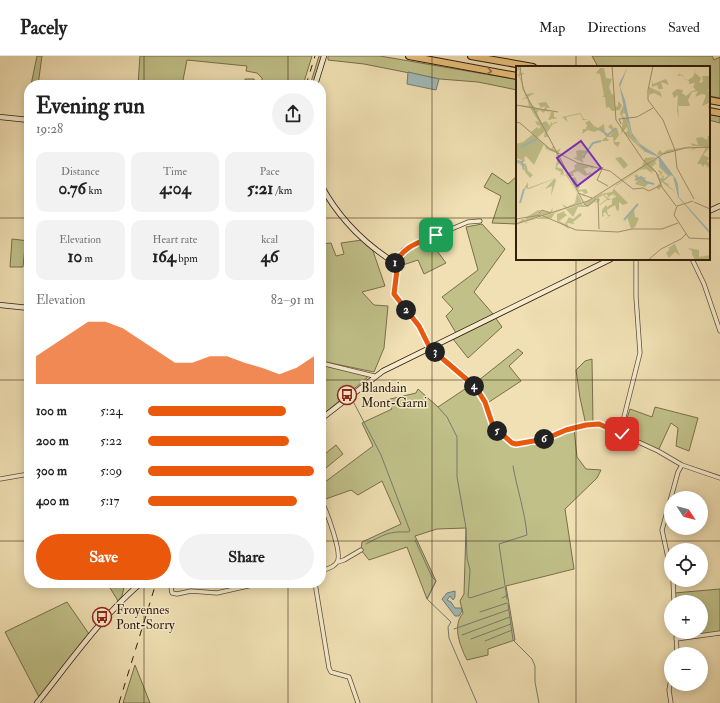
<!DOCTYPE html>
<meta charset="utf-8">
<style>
body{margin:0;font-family:"IM FELL Double Pica",serif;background:#f2f2f2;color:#222;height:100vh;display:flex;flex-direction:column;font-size:15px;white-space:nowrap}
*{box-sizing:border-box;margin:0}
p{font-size:13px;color:#767676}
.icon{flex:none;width:22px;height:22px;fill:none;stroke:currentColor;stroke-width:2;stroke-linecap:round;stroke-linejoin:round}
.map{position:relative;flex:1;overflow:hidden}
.panel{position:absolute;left:24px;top:24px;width:302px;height:508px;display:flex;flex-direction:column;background:#fff;border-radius:16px;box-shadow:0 2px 10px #0003}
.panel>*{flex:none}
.needle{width:26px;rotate:126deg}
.fabs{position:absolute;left:664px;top:435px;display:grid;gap:8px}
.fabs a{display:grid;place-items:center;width:44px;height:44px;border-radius:50%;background:#fff;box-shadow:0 2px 10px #0003;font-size:20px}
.pin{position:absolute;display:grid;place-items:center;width:34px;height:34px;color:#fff;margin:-17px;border-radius:8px;box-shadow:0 2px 6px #0006}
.km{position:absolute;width:20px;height:20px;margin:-10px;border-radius:50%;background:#222;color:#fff;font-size:11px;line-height:20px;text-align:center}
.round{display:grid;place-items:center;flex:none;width:42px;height:42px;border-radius:21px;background:#f2f2f2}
.overview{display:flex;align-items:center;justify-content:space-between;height:68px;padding:0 12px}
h1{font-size:22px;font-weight:800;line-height:30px}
.metrics{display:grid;grid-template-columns:repeat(3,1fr);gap:6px;height:68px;padding:4px 12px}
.metrics div{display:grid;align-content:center;border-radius:10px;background:#f2f2f2;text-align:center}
.metrics b{font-size:17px;font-weight:800}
.metrics small{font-size:11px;font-weight:400}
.metrics p{font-size:11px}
.chart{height:112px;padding:8px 12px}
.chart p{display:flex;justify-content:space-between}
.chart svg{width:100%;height:72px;margin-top:4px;fill:#ea580c;opacity:.7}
.cta{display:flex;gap:8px;margin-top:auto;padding:8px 12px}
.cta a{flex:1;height:46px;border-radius:24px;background:#ea580c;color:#fff;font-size:16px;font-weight:800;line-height:46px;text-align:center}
.cta a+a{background:#f2f2f2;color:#222}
ul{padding:0 12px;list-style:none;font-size:13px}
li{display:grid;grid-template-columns:64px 48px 1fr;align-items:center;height:30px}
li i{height:10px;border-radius:5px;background:#ea580c}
header{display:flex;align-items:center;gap:24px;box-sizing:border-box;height:56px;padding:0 20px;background:#fff;border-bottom:1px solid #e0e0e0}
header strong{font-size:19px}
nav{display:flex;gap:22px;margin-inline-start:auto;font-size:14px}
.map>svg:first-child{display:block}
.green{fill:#c0c088;stroke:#7a6e4a}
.water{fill:#a0bab8;stroke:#747b73}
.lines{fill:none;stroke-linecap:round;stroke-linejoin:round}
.stream{stroke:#747b73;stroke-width:1}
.street-casing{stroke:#624e35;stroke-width:5}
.secondary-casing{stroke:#331d0b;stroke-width:6}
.highway-casing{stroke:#331d0b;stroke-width:8}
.street{stroke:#f5ebce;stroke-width:3.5}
.secondary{stroke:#f5ebce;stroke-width:4.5}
.highway{stroke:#e8c07a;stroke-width:6}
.rail{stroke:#331d0b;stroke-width:1;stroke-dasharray:7 7;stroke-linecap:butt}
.oneway{stroke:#8e6e42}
.route-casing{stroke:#fff;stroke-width:8}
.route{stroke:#ea580c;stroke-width:5}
.grid{fill:none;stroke:#331d0b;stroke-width:1;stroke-opacity:0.55}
.labels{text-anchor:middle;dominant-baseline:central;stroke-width:3;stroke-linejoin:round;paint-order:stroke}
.poi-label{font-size:13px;fill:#331d0b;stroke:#f5ebce;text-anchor:start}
.inset-river{fill:none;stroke:#a0bab8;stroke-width:2}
.inset-road{fill:none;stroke:#a49270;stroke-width:1}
.view{fill:#7b2cbf;fill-opacity:0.15;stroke:#7b2cbf;stroke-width:2}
.inset-edge{fill:none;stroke:#331d0b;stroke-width:2}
</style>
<header>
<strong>Pacely</strong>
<nav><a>Map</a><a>Directions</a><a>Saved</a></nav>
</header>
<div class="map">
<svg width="720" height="647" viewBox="0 0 720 647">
<rect width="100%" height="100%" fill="#f0e0b3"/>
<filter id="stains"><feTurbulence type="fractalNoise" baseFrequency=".005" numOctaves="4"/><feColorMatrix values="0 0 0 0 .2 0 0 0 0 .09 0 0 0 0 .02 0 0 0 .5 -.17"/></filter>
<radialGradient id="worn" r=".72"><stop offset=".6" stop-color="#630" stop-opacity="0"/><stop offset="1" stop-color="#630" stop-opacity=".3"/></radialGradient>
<path class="green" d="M37,0h5l-4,29h-7z
M140,0h172l-9,29h-41v-7l-5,-5 -11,-2 1,-5 -60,-6 -5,25h-44z
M319,0h5l-9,29h-5z
M328,0h52l128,22 9,1v11l-39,-8 -38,-3 -76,-15 -36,-4z
M592,0h120l2,4 6,-3v41l-11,-2v-29h-111z
M245,23h9l4,6h-13z
M709,58l11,2v7l-11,-3z
M492,117l16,11 9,-8v48l-25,-1 9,-27 -17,-9z
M321,134l5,11 -5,16z
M482,168l23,25 -31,43 19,22 -37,19 -10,-17 7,-7 -11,-12 36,-27 -12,-43z
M12,183l17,2v5h-4l-2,21h-13z
M362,184l11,11 12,35 -23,6 12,13 14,1 -4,42 -10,24 -53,-11v-117l10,-1 5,13 8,-2 -3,-11z
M429,184l17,23 -22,11 -6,-14 -15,5c0,-18 12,-18 26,-25z
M495,261l7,10 -34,31 -15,-19z
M518,293l5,4 -14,13 12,15 -35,23 -2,-7 -10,-13z
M592,303l1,65 -7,1 -6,-27 -4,-28 9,-9z
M321,309l46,10v3l-46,38z
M471,329l11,14 8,21 22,23h19l43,-15 3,29 9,12 15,1 -4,8 -32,31 9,60 -68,17 9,54 -27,9v6l-21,5c-7,-14 -15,-34 -4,-47l-3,-12 4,-7 2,-66 -29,1 -22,7 21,45 -9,18 -20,-52 -38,13 -8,-10 1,-8 39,-18 -19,-43 -24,14 -7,-5 -28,10 -2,-15 52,-39 -11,-23 30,-14 -6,-9 30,-7 2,-4 20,18z
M655,351l43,11 -9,33 -13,-5 2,-18 -7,-5 -13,28 -36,-17 8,-25 22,8z
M336,389l7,9 -22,18v-15z
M107,527h18l-3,13 -4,5z
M720,533v46l-44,4v-7h25v-30h-27v-9z
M67,546l22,32 -50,63 -34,-65z
M135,609l15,38h-27z"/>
<path class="water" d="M408,16l31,7 -3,11 -29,-6z
M455,535v6l-2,3 -3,-4 -3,4 4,2 4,6h6l1,3 -3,5h-4l-13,-17 5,-6z"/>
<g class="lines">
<path class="stream" d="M350,344l4,3 27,52 29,76 -2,1c-20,-1 -24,3 -42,12
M438,351l9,10 10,20v40l9,51 1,30 3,12 -2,27 2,1 34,-11
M415,484l17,37 4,4 -9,18 24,23 -3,5 1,11 28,65
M502,542l4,-2
M507,543l-8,-55 28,-9c-2,-23 -10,-46 -14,-69
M508,548l5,36 19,19 3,7v16l4,21
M480,556l27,-9
M454,573l54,-19
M462,579l48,-18
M471,583l40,-15
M485,585l27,-11"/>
<defs>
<path id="street" d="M692,203l12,25 16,47
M395,207l7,-12 4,-3 62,-26 12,-1
M430,292l44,38 11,17 8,23 19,17 4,1 15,-1 14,-4 21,-9 20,-5 13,-1 59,27 24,14 38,13
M321,307l53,13
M620,377l20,-80 -4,-56v-38
M0,423l29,-5
M321,444c5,10 22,54 16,62 -3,6 -11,7 -16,9
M338,506l6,-2 17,-10
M671,516l-9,-42 16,-58 4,-7
M673,524l1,22
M175,527l-4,4 1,6 5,1 14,-3 26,2 44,-10
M315,527l14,85 2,4 18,5 9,26
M676,576l1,22
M676,583l44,-6
M671,623l-2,11 2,13"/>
<path id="secondary" d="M315,29l9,-29
M0,61l29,3
M321,129c17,32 44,59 74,78l2,7 -3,24 25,33 11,21
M709,155l11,-5
M0,249l29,3
M321,363l62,-48 228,-112
M37,647c33,-41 64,-86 104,-120"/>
<path id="highway" d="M409,0l108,20
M471,0l62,11
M709,44l11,2
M709,55l11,2"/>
</defs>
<use href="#street" class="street-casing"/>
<use href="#secondary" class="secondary-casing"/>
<use href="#highway" class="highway-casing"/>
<use href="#street" class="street"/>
<use href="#secondary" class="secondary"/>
<use href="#highway" class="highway"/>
<path class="rail" d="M306,29l9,-29
M119,647l37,-120"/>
</g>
<defs><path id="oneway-chevron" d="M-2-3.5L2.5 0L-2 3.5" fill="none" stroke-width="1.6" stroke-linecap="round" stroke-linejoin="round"/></defs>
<use class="oneway" href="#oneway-chevron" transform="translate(489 15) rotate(10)"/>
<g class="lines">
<defs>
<path id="route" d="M436,179c-17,8 -31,10 -41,28l2,7 -3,24 25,32 11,22 41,35 7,8 7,11 8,24 19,17 4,1 29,-5 21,-9 20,-5 13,-1 23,10"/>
</defs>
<use href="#route" class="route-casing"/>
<use href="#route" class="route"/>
</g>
<path class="grid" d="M144,0v29M288,0v29M432,0v647M576,0v11M0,162h29M321,162h196M709,162h11M576,203v444M0,324h29M321,324h399M0,485h29M321,485h399M144,527v120M288,527v120"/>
<defs>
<symbol id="bus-ring" viewBox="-11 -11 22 22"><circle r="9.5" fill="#f5ebce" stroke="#8f2418" stroke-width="1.5"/><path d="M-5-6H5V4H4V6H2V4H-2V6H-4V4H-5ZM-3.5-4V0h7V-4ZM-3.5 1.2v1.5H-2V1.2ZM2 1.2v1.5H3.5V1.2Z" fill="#8f2418"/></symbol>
</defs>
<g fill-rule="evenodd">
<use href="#bus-ring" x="336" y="328" width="22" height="22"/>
<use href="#bus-ring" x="91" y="550" width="22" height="22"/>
</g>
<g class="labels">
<g class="poi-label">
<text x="361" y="332">Blandain<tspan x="361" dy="15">Mont-Garni</tspan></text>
<text x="116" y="554">Froyennes<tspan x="116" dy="15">Pont-Sorry</tspan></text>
</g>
</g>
<g transform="translate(516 10)">
<rect width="194" height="194" fill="#f0e0b3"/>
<path d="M3,0l1,7h5l-5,3 6,18 9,-1 -7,4 3,7 5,4 8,2 1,-4 -4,2 -3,-5 8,-1 4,6h-4l2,3 6,1v5l4,1 -10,2 3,-7 -5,1 6,-2 -7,-1 -1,2 -5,-3 -2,3 2,5 7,-3 -7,3 3,5 4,-2 4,5 1,-4 2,2 2,-2h3l-6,3 -5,8 9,18 5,-3 -3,6 10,19 7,-4 -1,-3 3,-3 17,3 -1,3 -4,-2 -5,2 4,5 2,-2 2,2 -7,2 -7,-5 -5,2 1,3h-4l2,2 3,-1 3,6 -3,2 1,2 3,-3 1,3 -2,3 8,-1 2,4 -5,1 3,3 -4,-2 2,-2 -2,-2 -4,1 -11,-19 -11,-22 5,11 -5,5 7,2 1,5 -4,1 1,-3 -6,-3 2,-8 -1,-8 -10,-4 -2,-5 -10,21 -8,-9 -2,2 1,3 -3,2 4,1 2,7 5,4 -3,3 -5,-6v-5l-8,-4 -1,3 1,-5 3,3 2,-4 -6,-2v-14l7,-2 10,-8 -2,-2 6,-5 2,2 2,-3 -4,-1 -2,-4 4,1 -9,-14 -14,-3 13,1 -2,-8 -7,2 6,-3 -7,-21 -3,-1 3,-1v-4l-3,1zM29,65l-1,6h4l-1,-3 6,12 -1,2 3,2 -7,-3 -11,-9zM84,2h4l2,10 6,1 -3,8 3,8 2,-1 1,13 3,-1v-5l4,4 -2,5 -8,1 -3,-4 -3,1 -1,-11h-3l2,-2 -4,-21 -4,-1zM180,3l-1,4 6,5 -2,5 4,-1 -1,-6h8v12l-3,3h3v16l-2,2 1,-6 -7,3 4,-11 -4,-1 -7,3 3,-6 -6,1 -4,8 2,6h-12l1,13 -2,-8 1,-16 -4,3 -2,-5 5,-4 6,1 -1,3 4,3 6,-5 4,-1 -3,-3 2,-4 -6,1v-3l-7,-3v-3l-5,1 4,-5 -2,3 4,1 -1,3 6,2 5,-3zM150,13l3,6 -8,-3 2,7h-4l3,8 -8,-4 -5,2v-8l11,5 -3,-7 -5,2v-7l1,4zM108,38l2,10 -3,-1 -1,3 4,2 5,16 6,9 13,9h-5l-21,-19 4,-2 -1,-4 -6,7 2,-14 -3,-7zM64,47l1,1 3,5 5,1 5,6 4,2 6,-4 1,9 -6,-3 -5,2 -6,-2 -6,4 1,-5h3l1,-4 -2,-2 5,-3h-9l2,-1 -3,-5 -14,3 2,5 -6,-5zM95,58l3,5 3,-1 2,7 -5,7h6l-2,5 -4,-3 -1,-7h-7l3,4h-8l5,-4 -2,-3 6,2 4,-5 -6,-4zM192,70h2v11l-16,-1 -35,9 -2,-1 3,-4 3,3 4,-3 26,-4 -3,-3 8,2 -2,-7 6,-1 5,3zM178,81h16l-7,8 7,3 -3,3 3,2v6l-5,-5 -2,3 -2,-3h-4l9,-16h-10l-5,3zM64,84l7,1 -5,4h3v3l-3,1 2,4 -11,-5 4,-1 -1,-6zM105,91l7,8 -4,4 -9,-11zM140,91l-10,7 12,-6 -3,4 2,3 -2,-1 -3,3 7,8 2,-1 -3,-3 1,-1 4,3 -4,3 1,2h3l-2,-3 3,1 -1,5 5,-5 -9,-9 1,-6 1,5 10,9 -8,6 5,3 2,-2 -2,3 8,8 -14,-11 -2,3 16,21 -15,-19 -2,3 -3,-3 4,-4 -4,-11 -5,-1 2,3 -7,-5 -6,1 -24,16 -2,3 14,14 -5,2 -4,-3v8l-2,1 -2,-6 -8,5 1,5h3l-8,6 6,-4 -4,-5 -2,2 1,2 -2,1v-7l4,-5 1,2 5,-3v-5l5,-3 -4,-1 2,-2 -7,4 -1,-3 -3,1 7,5h-4l-7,5 -1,-3 1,2 7,-5 -4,-4 -5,3 2,1 -1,3 -5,1 3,-2v-1l-10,7h-9l-5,10 -7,-8 -11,4 -4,6h-18l-6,2v3l-2,-2 -9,3 66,-21 5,3 -3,-4 17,-9 11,-2 4,-7 31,-20 -25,14 20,-13 3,-8zM51,108l15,28 -15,6 -51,16 7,-5 4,1 -2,-2 13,-8 12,2 3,-5 -1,5 13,-4 -3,-4 5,3 8,-4 2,-10 -11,-18 -11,3 1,3 -5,15 1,-10 -7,3 9,-10 -25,10 -4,-1 2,3 -2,-2 -3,4 2,-4 -8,3 8,-3 4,-7v6zM121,108l2,4 7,-1 -2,3 5,3 -4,4 -10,-3 3,-4 -4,-4zM118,143l1,8 4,1 -4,9 -4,2 -4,-13zM49,145l-1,2 3,2 -8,6 6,3 4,-7 4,2 7,-6 2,2 -9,7 2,2 -8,-1 2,6 -12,-8v-7zM159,178l5,12 -5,-4 -6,6 -3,-5 4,-4 -2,-1zM172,182l11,2v7l11,-2v5h-15l-3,-6 2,-2 -2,2v-3z" fill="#c0c088" fill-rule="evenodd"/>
<path d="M112,0l-8,21 5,13 7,33 8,11 20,13 16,22 2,5 1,13 29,32 2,5 -32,-37 -5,-21 -3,-1 -5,5 -2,1 -1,-1 8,-5 -10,-9 -2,-9 -12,-5 -14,-16 -4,-13 -3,-3 -3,2 3,-2 2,2 -8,-38z" fill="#a0bab8"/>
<path class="inset-river" d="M83,63l9,6 8,-7M5,81l16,-8M67,91l10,-14 8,-2M1,95l5,1 2,8M119,114l6,-3 5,5 8,2M4,137l4,-14M108,154l14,-16"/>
<path class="inset-road" d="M4,0l3,23 62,116 3,1 8,-7M96,0l4,54 27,40 13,12 6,15 14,19M137,0l-5,24v10l15,20 12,30 2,18 17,31M0,39l42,7M0,56l4,1 30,26 28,14 32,8 23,18 10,-1 6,3 12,-6M105,58l-2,-5 18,-2 16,-9M81,114l6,-13M81,114l11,6M62,127l14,5M82,133l1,30M177,135l-16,5 -3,9 15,23 21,1M178,136l16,7M23,147l3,-3 9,3M27,150l33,14 42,2 14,-3h30l16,-6M0,153l25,-4M0,158l72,-23 75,-47 22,-6 25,-1M132,194l13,-11 20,-10 5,-5"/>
<path class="view" d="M65,75l20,27 -24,18 -20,-28z"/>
<rect width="194" height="194" class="inset-edge"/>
</g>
<rect width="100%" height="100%" filter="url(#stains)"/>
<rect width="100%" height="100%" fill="url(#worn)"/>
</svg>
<div class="fabs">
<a><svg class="needle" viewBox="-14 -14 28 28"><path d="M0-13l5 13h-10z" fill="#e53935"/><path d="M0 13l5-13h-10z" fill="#767676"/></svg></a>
<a><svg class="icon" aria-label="locate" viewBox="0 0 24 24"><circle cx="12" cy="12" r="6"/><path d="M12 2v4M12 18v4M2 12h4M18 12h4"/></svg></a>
<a>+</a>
<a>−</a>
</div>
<div class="pin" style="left:436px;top:179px;background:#1e9e55"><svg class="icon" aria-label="arrive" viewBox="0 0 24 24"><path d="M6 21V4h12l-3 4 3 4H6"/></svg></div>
<div class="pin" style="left:622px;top:378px;background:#d93025"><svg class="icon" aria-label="check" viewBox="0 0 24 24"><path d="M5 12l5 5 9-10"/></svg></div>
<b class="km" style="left:395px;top:207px">1</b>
<b class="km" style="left:406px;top:254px">2</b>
<b class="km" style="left:435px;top:296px">3</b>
<b class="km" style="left:474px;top:330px">4</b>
<b class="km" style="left:497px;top:375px">5</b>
<b class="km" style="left:544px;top:383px">6</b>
<section class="panel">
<div class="overview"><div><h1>Evening run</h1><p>19:28</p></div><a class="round"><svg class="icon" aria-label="share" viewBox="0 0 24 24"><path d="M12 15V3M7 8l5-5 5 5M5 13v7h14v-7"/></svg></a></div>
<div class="metrics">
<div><p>Distance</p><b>0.76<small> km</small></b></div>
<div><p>Time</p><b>4:04</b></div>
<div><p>Pace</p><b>5:21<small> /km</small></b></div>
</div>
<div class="metrics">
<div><p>Elevation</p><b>10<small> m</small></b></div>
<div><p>Heart rate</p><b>164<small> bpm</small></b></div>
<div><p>kcal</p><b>46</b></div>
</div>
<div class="chart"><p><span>Elevation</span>82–91 m</p>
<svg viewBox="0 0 160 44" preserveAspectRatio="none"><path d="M0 44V27L10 20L20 13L30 6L40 6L50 10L60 17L70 24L80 31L90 31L100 27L110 27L120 31L130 34L140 38L150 34L160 27V44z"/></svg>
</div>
<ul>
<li><b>100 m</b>5:24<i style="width:83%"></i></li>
<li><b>200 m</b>5:22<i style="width:85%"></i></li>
<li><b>300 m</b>5:09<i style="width:100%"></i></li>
<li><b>400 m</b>5:17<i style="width:90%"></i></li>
</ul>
<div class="cta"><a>Save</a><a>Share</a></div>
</section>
</div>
